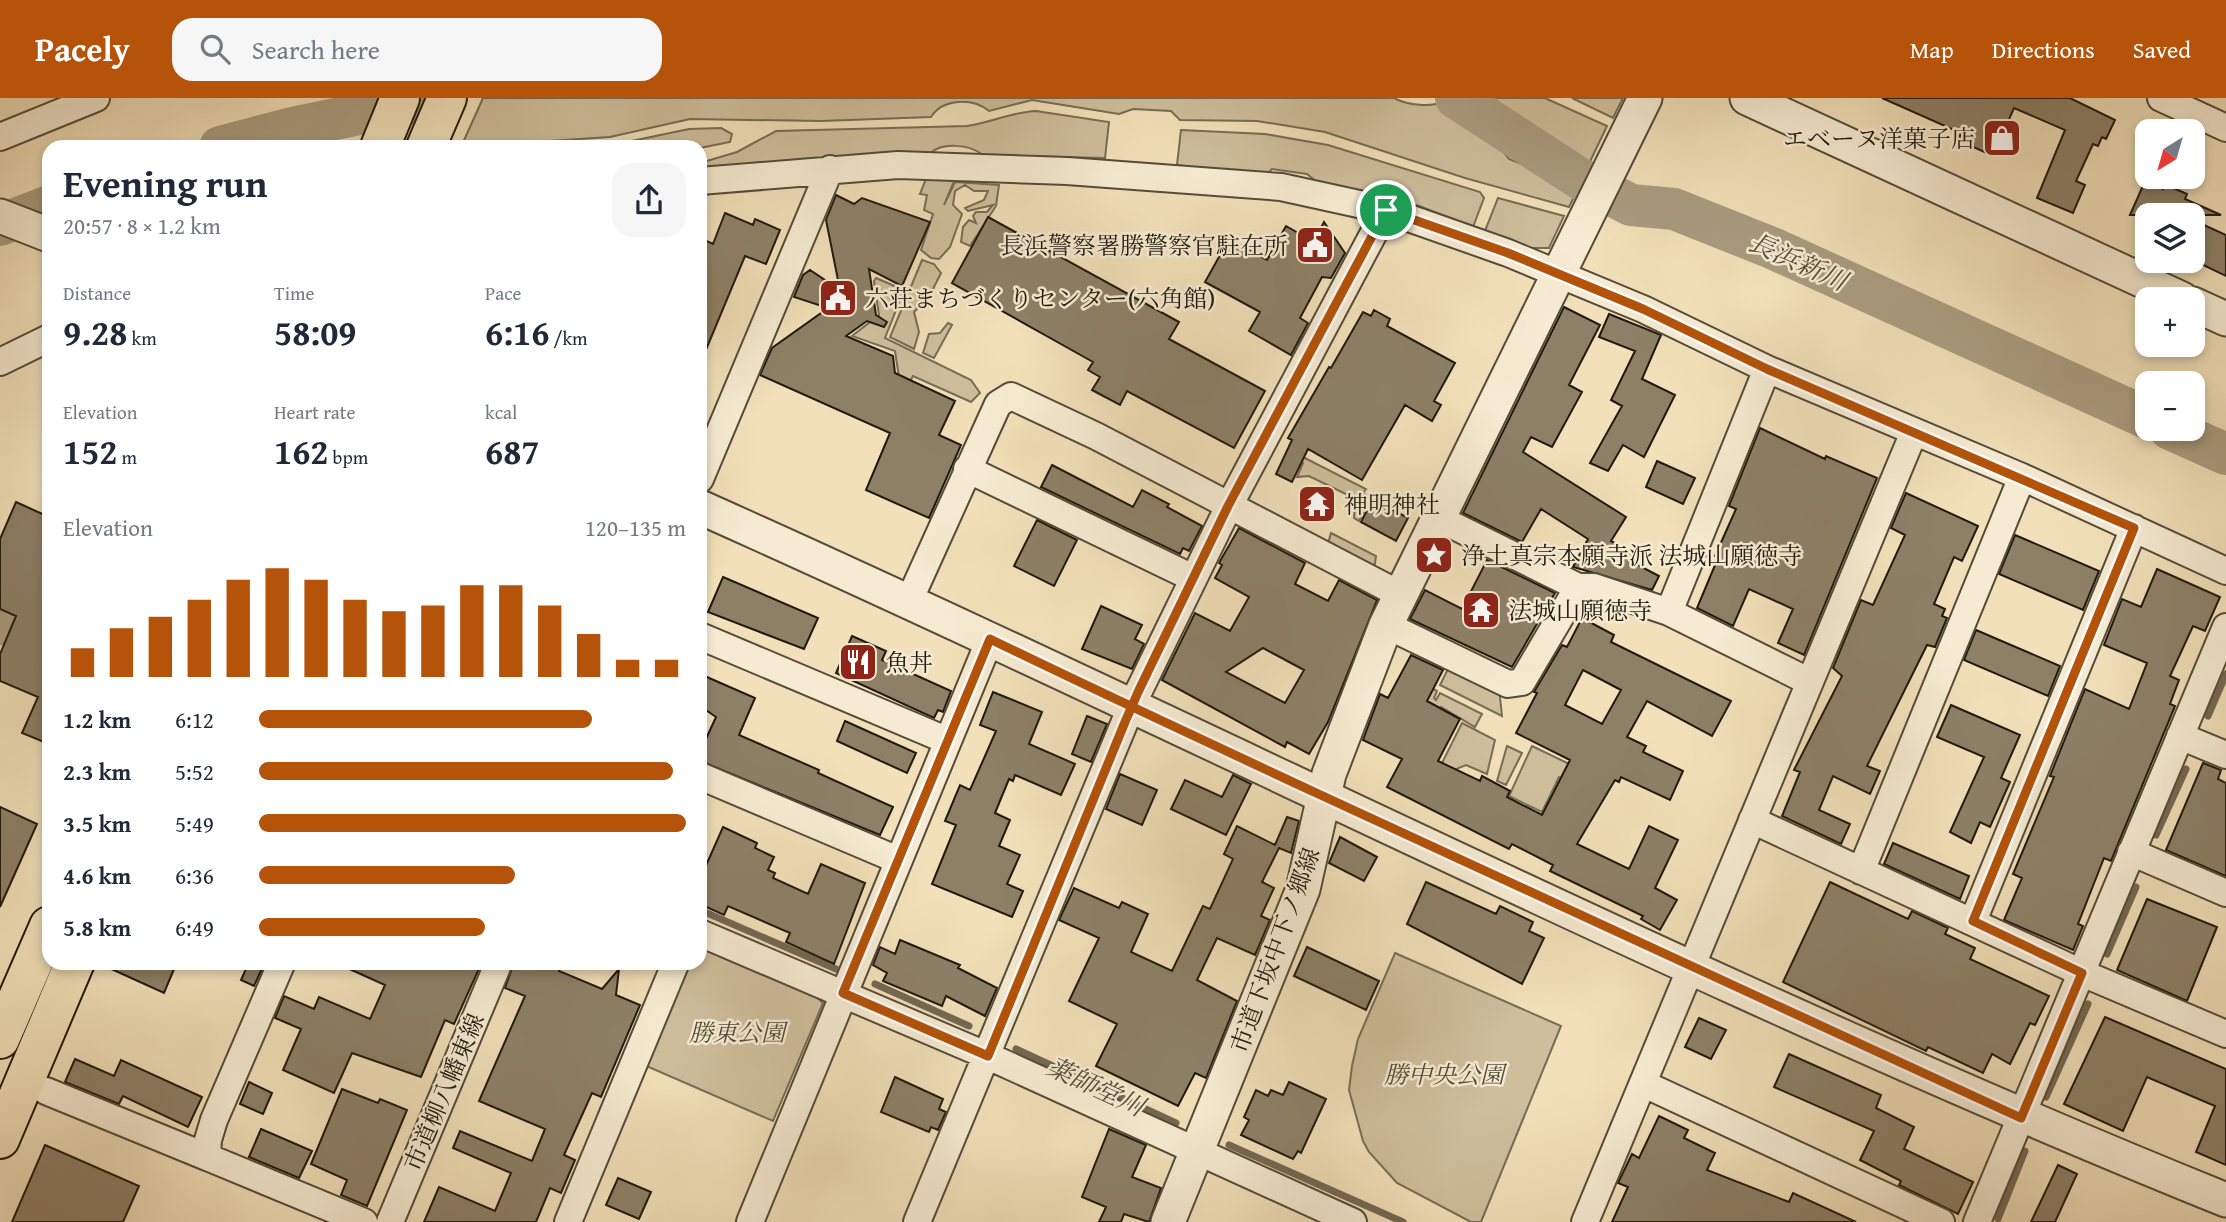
<!DOCTYPE html>
<meta charset="utf-8">
<style>
body{margin:0;font-family:"Gentium Book Plus","Noto Serif JP",serif;background:#f6f6f7;color:#1f2937;height:100vh;display:flex;flex-direction:column;font-size:26px;white-space:nowrap}
*{box-sizing:border-box;margin:0}
p{font-size:23px;color:#747a83}
.icon{flex:none;width:38px;height:38px;fill:none;stroke:currentColor;stroke-width:2;stroke-linecap:round;stroke-linejoin:round}
.map{position:relative;flex:1;overflow:hidden}
.side{position:absolute;left:42px;top:42px;width:665px;height:830px;display:flex;flex-direction:column;background:#fff;border-radius:21px;box-shadow:0 4px 10px #0003}
.side>*{flex:none}
.needle{width:46px;rotate:217deg}
.controls{position:absolute;left:2135px;top:21px;display:grid;gap:14px}
.controls a{display:grid;place-items:center;width:70px;height:70px;border-radius:14px;background:#fff;box-shadow:0 4px 10px #0003;font-size:35px}
.pin{position:absolute;display:grid;place-items:center;width:60px;height:60px;color:#fff;margin:-30px;border:4px solid #fff;border-radius:50%;box-shadow:0 2px 7px #0007}
.round{display:grid;place-items:center;flex:none;width:74px;height:74px;border-radius:21px;background:#f6f6f7}
.headline{display:flex;align-items:center;justify-content:space-between;height:119px;padding:0 21px}
h1{font-size:38px;font-weight:700;line-height:52px}
.figures{display:grid;grid-template-columns:repeat(3,1fr);gap:10px;height:119px;padding:7px 21px}
.figures div{display:grid;align-content:center}
.figures b{font-size:35px;font-weight:700}
.figures small{font-size:19px;font-weight:400}
.figures p{font-size:19px}
.chart{height:196px;padding:14px 21px}
.chart p{display:flex;justify-content:space-between}
.chart svg{width:100%;height:126px;margin-top:7px;stroke:#b45309;stroke-width:6}
ul{padding:0 21px;list-style:none;font-size:23px}
li{display:grid;grid-template-columns:112px 84px 1fr;align-items:center;height:52px}
li i{height:18px;border-radius:9px;background:#b45309}
header{display:flex;align-items:center;gap:42px;box-sizing:border-box;height:98px;padding:0 35px;background:#b45309;color:#fff}
header strong{font-size:33px}
nav{display:flex;gap:38px;margin-inline-start:auto;font-size:24px}
.search{width:490px;height:63px;background:#f6f6f7;display:flex;align-items:center;gap:18px;box-sizing:border-box;padding:0 24px;border-radius:21px;color:#747a83;font-size:26px}
.map>svg:first-child{display:block}
.green{fill:#cebe9c;stroke:#786c55;stroke-width:2}
.lines{fill:none;stroke-linecap:round;stroke-linejoin:round}
.stream{stroke:#736852;stroke-width:7}
.river{stroke:#aa9c7f;stroke-width:42}
.building{fill:#8d8067;stroke:#21190e;stroke-width:2;fill-rule:evenodd}
.minor-casing{stroke:#554b39;stroke-width:30}
.tertiary-casing{stroke:#554b39;stroke-width:37}
.trunk-casing{stroke:#21190e;stroke-width:42}
.minor{stroke:#f6ebd2;stroke-width:26}
.tertiary{stroke:#f6ebd2;stroke-width:33}
.trunk{stroke:#f1e0b9;stroke-width:38}
.route-casing{stroke:#fff;stroke-width:14}
.route{stroke:#b45309;stroke-width:9}
.labels{text-anchor:middle;dominant-baseline:central;stroke-width:5;stroke-linejoin:round;paint-order:stroke}
.poi-label{font-size:24px;fill:#21190e;stroke:#f6ebd2;text-anchor:start}
.street-label{font-size:24px;fill:#21190e;stroke:#f6ebd2}
.park-label{font-size:24px;font-style:italic;fill:#554b39;stroke:#f6ebd2}
.water-label{font-size:26px;font-style:italic;fill:#584d3b;stroke:#f6ebd2}
</style>
<header>
<strong>Pacely</strong>
<div class="search"><svg class="icon" aria-label="search" viewBox="0 0 24 24"><circle cx="10" cy="10" r="6"/><path d="M15 15l6 6"/></svg>Search here</div>
<nav><a>Map</a><a>Directions</a><a>Saved</a></nav>
</header>
<div class="map">
<svg width="2226" height="1124" viewBox="0 0 2226 1124">
<rect width="100%" height="100%" fill="#f1e0b9"/>
<filter id="stains"><feTurbulence type="fractalNoise" baseFrequency=".00286" numOctaves="4"/><feColorMatrix values="0 0 0 0 .2 0 0 0 0 .09 0 0 0 0 .02 0 0 0 .5 -.17"/></filter>
<radialGradient id="worn" r=".72"><stop offset=".6" stop-color="#630" stop-opacity="0"/><stop offset="1" stop-color="#630" stop-opacity=".3"/></radialGradient>
<path class="green" d="M483,0h911c13,7 37,10 51,3l59,32 -2,17 7,9 70,28 -10,20 -104,-29 -140,-46 -68,-11 -77,-1 -9,-9 -38,-2 -14,5 -87,-14 -43,11c-16,-13 -46,-13 -58,6l-110,4 -131,-2 -80,18 -149,10z
M1465,0h80l62,28 -22,46 -71,-50z
M1572,0h51l-10,20z
M1036,13l73,11 -4,36 -122,-3c-14,-11 -41,-13 -54,-1l-229,15v-6l37,-11 39,-21 191,-5c23,-3 44,-14 69,-15z
M721,30l11,6 -2,8 -30,6 -97,-1 86,-18z
M1181,32l84,4 63,11 152,47 4,6 -11,29 -54,-21 -102,-24 -10,-8 -35,-5 -7,7 -88,-11z
M926,81h29l-11,26 11,-23 44,3 -3,21 -26,40 -9,-4 2,-15 6,-7 7,3 -3,-7 3,-4h11l6,-7 -25,6 -3,-3 19,-8 4,-9h-14l-9,-6 -10,6 -2,14 9,9 -12,33 -11,12 -8,-1 -10,-8 12,-36 -9,-4 3,-15 -7,-1z
M1498,100l66,18 -15,32h-20l-44,-17z
M922,162l12,4 7,9 -11,22 -16,17 5,20 -5,17 -24,-12z
M876,180l28,12 -19,48 86,42 9,13 -9,9 -58,-26 -6,11 -7,-3 -5,-33 -43,-15 27,-21 -5,-34z
M948,225l4,2 -18,33 -11,-5 6,-19 11,-1z
M1291,353l75,38 -3,4 8,5 -12,23 -5,-3 1,-16 -3,-5 -43,-21 -12,1 6,-14 -14,-6z
M1331,435l45,23 -2,14 -47,-23z
M1451,565l48,25 3,28 -62,-31z
M1407,577l30,16 -3,7 2,2 4,-7 42,21 -7,13 -34,-20 -20,39z
M1462,625l33,17 -8,34 -21,-9 -12,5 -12,-7z
M1507,648l15,7 -16,32 -9,-4z
M1532,648l60,29 -7,14 -26,-12 -17,35 -33,-16z
M708,848l101,44 14,13 -50,118 -129,-56 42,-102 14,-1v-12z
M1395,855l166,73 -80,196h-10l-74,-39 -28,-31 -6,-11 -14,-51 3,-24 6,-27z"/>
<g class="lines">
<path class="stream" d="M2208,618l18,-42
M2156,737l30,-66
M700,812l136,59
M2107,856l29,-67
M875,886l94,42
M1016,951l160,74
M2046,999l42,-93
M1229,1047l174,77
M1998,1121l27,-68"/>
<path class="river" d="M1456,0l126,82 49,25 43,4 98,39 375,170
M220,49l72,-19 145,-30
M0,127l49,-19
M2170,331l56,25
M0,524l49,21"/>
</g>
<path class="building" d="M1882,0h188l45,22 -9,19 -4,-2 -4,9 -5,-2 -17,37 9,4 -12,28 -36,-15 28,-68 -51,-22 -21,48 -35,-16 3,-7z
M2145,83l18,8 2,-5 22,10 -2,5 36,16h-91z
M836,97l18,9 8,-6 68,24 -28,64 -33,-17 7,46 11,7 -3,5 -17,-6 -21,15 47,20 2,17 60,28 -16,34 22,10 -32,73 -63,-28 24,-57 -130,-58 12,-27 56,-40 -34,-11 9,-22 7,-5 30,20 -14,-70z
M725,115l28,12 2,-6 25,11 -14,34 -21,-8 -45,108v-126l13,6z
M988,119l191,105 -10,17 96,52 -31,57 -107,-57 -7,14 -28,-15 8,-13 -12,-7 5,-8 -141,-79z
M2193,122l33,15v41l-33,-16z
M1324,124l21,31 -14,25 -9,-1 -22,41 8,5 -17,32 -42,-24 11,-19 -55,-30 24,-43 38,21 19,-34 28,16z
M1564,209l36,18 -31,60 13,7 -30,55 -21,-10 -8,15 103,65 -15,24 25,13 -4,8 27,14 -7,14 -79,-23 15,-28 -47,-30 -19,33 -59,-29z
M1374,212l16,9 -3,7 68,37 -21,38 7,4 -9,16 -27,-16 -43,75 -54,-31 -16,33 -16,-8 16,-34 -4,-2 41,-71 2,1 32,-56 8,4z
M1609,216l52,21 -19,44 33,16 -31,62 -21,-12 -15,26 -18,-8 32,-57 -11,-6 24,-49 -36,-14z
M1760,330l65,31 1,-3 51,22 -73,177 -26,-12 15,-34 -44,-20 -16,37 -36,-18 21,-50 -3,-2 21,-47 -7,-3z
M1657,363l38,17 -12,26 -37,-17z
M1052,367l81,42 9,-17 27,14 -2,3 35,19 -11,21 -2,4 -6,-3 -3,6 -139,-67z
M1906,395l72,33 -16,35 -8,-4 -20,47 11,5 -3,7 5,2 -12,29 -8,-2 -60,121 13,5 -10,23 -37,-18 -14,34 31,14 -9,20 -59,-28 18,-44 -6,-2 48,-94 -9,-8 28,-68 12,5 32,-70 -14,-7z
M1373,401l35,19 -12,23 -35,-19z
M16,404l33,15v227l-27,-11 16,-36 -38,-16v-27l16,-38 -16,-7v-70z
M1037,422l40,20 -23,46 -40,-20z
M1239,430l66,35 -10,21 33,17 11,-21 38,20 -49,122 -19,32 -22,-12 -2,5 -123,-67 33,-67 35,18 19,-34 -34,-19 7,-13 -3,-2zM1263,550l41,22 -19,33 -59,-31z
M2015,437l84,36 -16,39 -84,-36z
M1487,462l68,33 -43,74 -102,-48 15,-29 37,19z
M2157,471l63,28 -15,34 -12,-5 -23,50 9,4 -9,24 5,2 -64,155 -7,-3 -26,66 5,2 -10,24 -69,-30 18,-42 -9,-4 41,-97 -4,-1 35,-87 44,20 18,-46 -43,-18 18,-46 19,8z
M723,479l95,41 -14,31 -96,-37z
M1101,508l41,19 -7,14 9,5 -12,25 -50,-20z
M1582,520l32,17 -3,7 120,59 -19,35 -65,-35 -20,36 19,9 -3,6 40,19 -13,29 -49,-23 -2,5 -4,-2 -38,64 52,25 20,-43 29,14 -23,48 22,12 -17,30 -19,-11 2,-3 -93,-45 3,-6 -41,-21 -3,5 -122,-62 15,-28 -39,-19 17,-46 8,4 23,-43 32,15 -16,31 33,18 -22,42 42,20 2,-5 28,15 -3,6 35,18 28,-55 -54,-27 21,-40 -3,-1 28,-47 5,2zM1583,572l38,20 -19,34 -37,-19z
M1976,532l84,36 -12,30 -84,-36z
M852,538l34,15 -4,9 69,31 -8,21 -5,-2 -4,8 -98,-45z
M700,576l55,24 -16,37 80,35 -1,3 75,34 -13,28 -180,-74v-9l16,-35 -16,-11z
M993,594l49,20 -13,32 46,20 -14,31 -46,-20 -2,6 -4,-2 -14,34 15,7 -11,26 21,9 -13,29 16,7 -11,26 -80,-33 24,-59 -11,-4 15,-36 10,5 26,-59 -16,-6z
M1951,607l69,30 -19,43 9,4 -20,45 -10,-5 -9,21 -21,-11 34,-75 -47,-20z
M1087,618l20,8 -16,38 -19,-8z
M845,623l71,32 -9,20 -70,-32z
M2203,665l18,7 -3,9 8,4v93l-60,-26z
M1120,676l37,16 -15,35 -36,-16z
M1233,677l18,9 -25,51 -55,-26 14,-29 37,17z
M0,709l37,17 -37,83z
M1287,719l12,4 -8,32 -12,-5 -17,34 12,6 -13,28 9,4 -15,35 -38,-17 -20,42 40,21 -31,77 -11,-5 -17,33 -82,-40 21,-42 -48,-23 30,-63 -40,-18 15,-32 45,20 3,-6 26,12 -17,38 41,19 31,-65 7,3 23,-50 -9,-5 13,-28 38,19z
M723,729l34,16 -2,5 19,9 -6,13 7,3 -2,5 35,16 13,-30 44,19 -31,81 -48,-22 4,-9 -62,-27 -4,9 -24,-11v-25z
M1340,739l37,20 -13,24 -35,-18z
M1893,745l76,33 -9,23 -76,-35z
M1426,784l70,32 4,-8 33,16 -4,9 15,7 -22,46 -115,-60z
M1830,784l78,37 4,-8 36,17 -3,6 30,14 -5,11 79,37 -14,29 -5,-2 -20,41 -18,-10 -9,19 -55,-26 -2,4 -143,-69z
M2147,801l70,28 -30,74 -70,-31z
M900,842l60,25 -2,3 39,20 -12,28 -39,-20 -4,10 -59,-25 4,-8 -14,-8 7,-18 15,7z
M1307,849l72,34 -13,29 -72,-34z
M96,864h81l-13,31z
M249,864h16l-11,24 -13,-6z
M334,864h148l-28,62 -9,-4 -24,57 -69,-24 -18,40 -51,-23 18,-41 -26,-11 9,-22 30,13 5,-12 51,22 15,-34z
M514,864h48l-3,9 43,18 17,-20 -3,26 24,10 -39,92 -9,-4 -28,62 11,5 -14,33 -11,-5 -14,34h-112l15,-35 56,24 16,-38 -58,-25 7,-17 72,30 13,-32 -66,-28 46,-105 -20,-8z
M2105,919l121,52v96l-30,-13 19,-46 -68,-29 -24,54 -59,-27z
M1699,920l27,12 -15,29 -26,-12z
M1789,956l92,41 -5,13 38,19 -10,22 69,33 -15,32 -59,-29 2,-4 -41,-21 14,-29 -100,-44z
M75,961l39,17 7,-16 81,37 -14,30 -65,-31 -4,8 -54,-22z
M895,979l48,22 -4,10 7,3 -8,18 -7,-3 -2,5 -48,-20z
M249,984l23,11 -9,21 -23,-10z
M1289,984l37,17 -25,54 -3,-2 -5,8 -52,-24 8,-15 -5,-3 12,-27 12,6 3,-6 12,5z
M342,991l36,14 2,-4 27,11 -40,96 -26,-11 6,-15 -36,-16z
M1659,1018l29,14 -4,8 31,15 -8,17 82,32 4,-9 63,29h-244l16,-35 -10,-4 14,-29 7,4z
M261,1031l51,22 -13,27 -50,-21z
M1109,1031l37,16 -14,32 29,11 -12,34 -25,-8 -3,8h-22l7,-15 -24,-10z
M45,1047l94,41 -16,36h-111z
M2058,1067l19,9 -22,48h-24z
M618,1080l33,14 -12,27 -33,-14z"/>
<g class="lines">
<defs>
<path id="minor" d="M2161,0l65,30
M0,39l96,-39
M700,83l198,-16 169,6 214,16 105,23 122,43 135,56 124,60 255,108 204,94
M0,264l49,-24
M967,371l226,109
M700,381l130,-310
M1440,421l138,68
M909,503l89,-197 13,-8 85,40 305,159
M1669,514l141,70
M1386,527l122,59 14,-2 56,-95h16l75,25 98,-243
M700,538l246,104
M2180,638l46,19
M700,678l198,84
M1752,722l330,153 144,61
M2131,754l95,41
M1861,773l161,-394
M1973,823l161,-393
M700,835l288,123 365,166
M282,864l-68,158 -6,20 -1,17 157,65
M1644,986l297,138
M46,993l161,66
M390,1124l109,-260
M568,1124l108,-260
M750,1124l240,-583
M917,1124l214,-515 98,-201 157,-296
M1585,1124l329,-790
M1977,1124l249,-595"/>
<path id="tertiary" d="M1747,0l435,201
M0,118l49,19
M2193,206l33,15
M700,409c510,228 1008,484 1526,693
M1168,1124l135,-333 26,-115 57,-149 259,-527"/>
<path id="trunk" d="M380,49l20,-49
M426,49l21,-49
M0,941l49,-113
M0,1041l75,-177"/>
</defs>
<use href="#minor" class="minor-casing"/>
<use href="#tertiary" class="tertiary-casing"/>
<use href="#trunk" class="trunk-casing"/>
<use href="#minor" class="minor"/>
<use href="#tertiary" class="tertiary"/>
<use href="#trunk" class="trunk"/>
</g>
<g class="lines">
<defs>
<path id="route" d="M1386,112l-158,296 -89,184 -14,32 -137,334 -145,-63 147,-354c111,54 223,106 335,158l696,321 61,-145 -109,-52 161,-393 -367,-159 -124,-60 -135,-56 -122,-43"/>
</defs>
<use href="#route" class="route-casing"/>
<use href="#route" class="route"/>
</g>
<defs>
<symbol id="shop-square" viewBox="-11 -11 22 22"><rect x="-9" y="-9" width="18" height="18" rx="4" fill="#8f2418" stroke="#f6ebd2"/><path d="M-5-2.5h2.3a2.7 3.5 0 0 1 5.4 0H5L5.5 6h-11ZM-1.5-2.5h3a1.5 2.3 0 0 0-3 0Z" fill="#fff"/></symbol>
<symbol id="civic-square" viewBox="-11 -11 22 22"><rect x="-9" y="-9" width="18" height="18" rx="4" fill="#8f2418" stroke="#f6ebd2"/><path d="M-.6-6.5H3V-4.5H.6V-3L4-1V1h2V6H-6V1h2V-1L-.6-3ZM-1.2 2.5V6h2.4V2.5Z" fill="#fff"/></symbol>
<symbol id="temple-square" viewBox="-11 -11 22 22"><rect x="-9" y="-9" width="18" height="18" rx="4" fill="#8f2418" stroke="#f6ebd2"/><path d="M0-6L5-2H3V0L6.5 2.5H4V6H1.5V3h-3V6H-4V2.5H-6.5L-3 0V-2H-5Z" fill="#fff"/></symbol>
<symbol id="sight-square" viewBox="-11 -11 22 22"><rect x="-9" y="-9" width="18" height="18" rx="4" fill="#8f2418" stroke="#f6ebd2"/><path d="M0-6L1.8-2.2L6-1.7L2.9 1.2L3.7 5.4L0 3.3L-3.7 5.4L-2.9 1.2L-6-1.7L-1.8-2.2Z" fill="#fff"/></symbol>
<symbol id="restaurant-square" viewBox="-11 -11 22 22"><rect x="-9" y="-9" width="18" height="18" rx="4" fill="#8f2418" stroke="#f6ebd2"/><path d="M-5-6h1v4h1v-4h1v4h1v-4h1v5L-1.5 .5V6h-2V.5L-5-1ZM5-6V6H3V1.5H1.5Q1.5-4 5-6Z" fill="#fff"/></symbol>
</defs>
<g fill-rule="evenodd">
<use href="#shop-square" x="1980" y="18" width="44" height="44"/>
<use href="#civic-square" x="1293" y="125" width="44" height="44"/>
<use href="#civic-square" x="816" y="178" width="44" height="44"/>
<use href="#temple-square" x="1295" y="384" width="44" height="44"/>
<use href="#sight-square" x="1412" y="435" width="44" height="44"/>
<use href="#temple-square" x="1459" y="490" width="44" height="44"/>
<use href="#restaurant-square" x="836" y="542" width="44" height="44"/>
</g>
<g class="labels">
<g class="poi-label">
<text x="1975" y="40" text-anchor="end">エベーヌ洋菓子店</text>
<text x="1288" y="147" text-anchor="end">長浜警察署勝警察官駐在所</text>
<text x="865" y="200">六荘まちづくりセンター(六角館)</text>
<text x="1344" y="406">神明神社</text>
<text x="1461" y="457">浄土真宗本願寺派 法城山願徳寺</text>
<text x="1508" y="512">法城山願徳寺</text>
<text x="885" y="564">魚丼</text>
</g>
<g class="street-label">
<text transform="translate(1275 852) rotate(-70)">市道下坂中下ノ郷線</text>
<text transform="translate(444 994) rotate(-67)">市道柳八幡東線</text>
</g>
<g class="park-label">
<text x="737" y="934">勝東公園</text>
<text x="1444" y="976">勝中央公園</text>
</g>
<g class="water-label">
<text transform="translate(1798 163) rotate(24)">長浜新川</text>
<text transform="translate(1096 988) rotate(25)">薬師堂川</text>
</g>
</g>
<rect width="100%" height="100%" filter="url(#stains)"/>
<rect width="100%" height="100%" fill="url(#worn)"/>
</svg>
<div class="controls">
<a><svg class="needle" viewBox="-14 -14 28 28"><path d="M0-13l5 13h-10z" fill="#e53935"/><path d="M0 13l5-13h-10z" fill="#747a83"/></svg></a>
<a><svg class="icon" aria-label="layers" viewBox="0 0 24 24"><path d="M12 4l9 5-9 5-9-5zM3 14l9 5 9-5"/></svg></a>
<a>+</a>
<a>−</a>
</div>
<div class="pin" style="left:1386px;top:112px;background:#1e9e55"><svg class="icon" aria-label="arrive" viewBox="0 0 24 24"><path d="M6 21V4h12l-3 4 3 4H6"/></svg></div>
<section class="side">
<div class="headline"><div><h1>Evening run</h1><p>20:57 · 8 × 1.2 km</p></div><a class="round"><svg class="icon" aria-label="share" viewBox="0 0 24 24"><path d="M12 15V3M7 8l5-5 5 5M5 13v7h14v-7"/></svg></a></div>
<div class="figures">
<div><p>Distance</p><b>9.28<small> km</small></b></div>
<div><p>Time</p><b>58:09</b></div>
<div><p>Pace</p><b>6:16<small> /km</small></b></div>
</div>
<div class="figures">
<div><p>Elevation</p><b>152<small> m</small></b></div>
<div><p>Heart rate</p><b>162<small> bpm</small></b></div>
<div><p>kcal</p><b>687</b></div>
</div>
<div class="chart"><p><span>Elevation</span>120–135 m</p>
<svg viewBox="0 0 160 44" preserveAspectRatio="none"><path d="M5 44V34M15 44V27M25 44V23M35 44V17M45 44V10M55 44V6M65 44V10M75 44V17M85 44V21M95 44V19M105 44V12M115 44V12M125 44V19M135 44V29M145 44V38M155 44V38"/></svg>
</div>
<ul>
<li><b>1.2 km</b>6:12<i style="width:78%"></i></li>
<li><b>2.3 km</b>5:52<i style="width:97%"></i></li>
<li><b>3.5 km</b>5:49<i style="width:100%"></i></li>
<li><b>4.6 km</b>6:36<i style="width:60%"></i></li>
<li><b>5.8 km</b>6:49<i style="width:53%"></i></li>
</ul>
</section>
</div>
